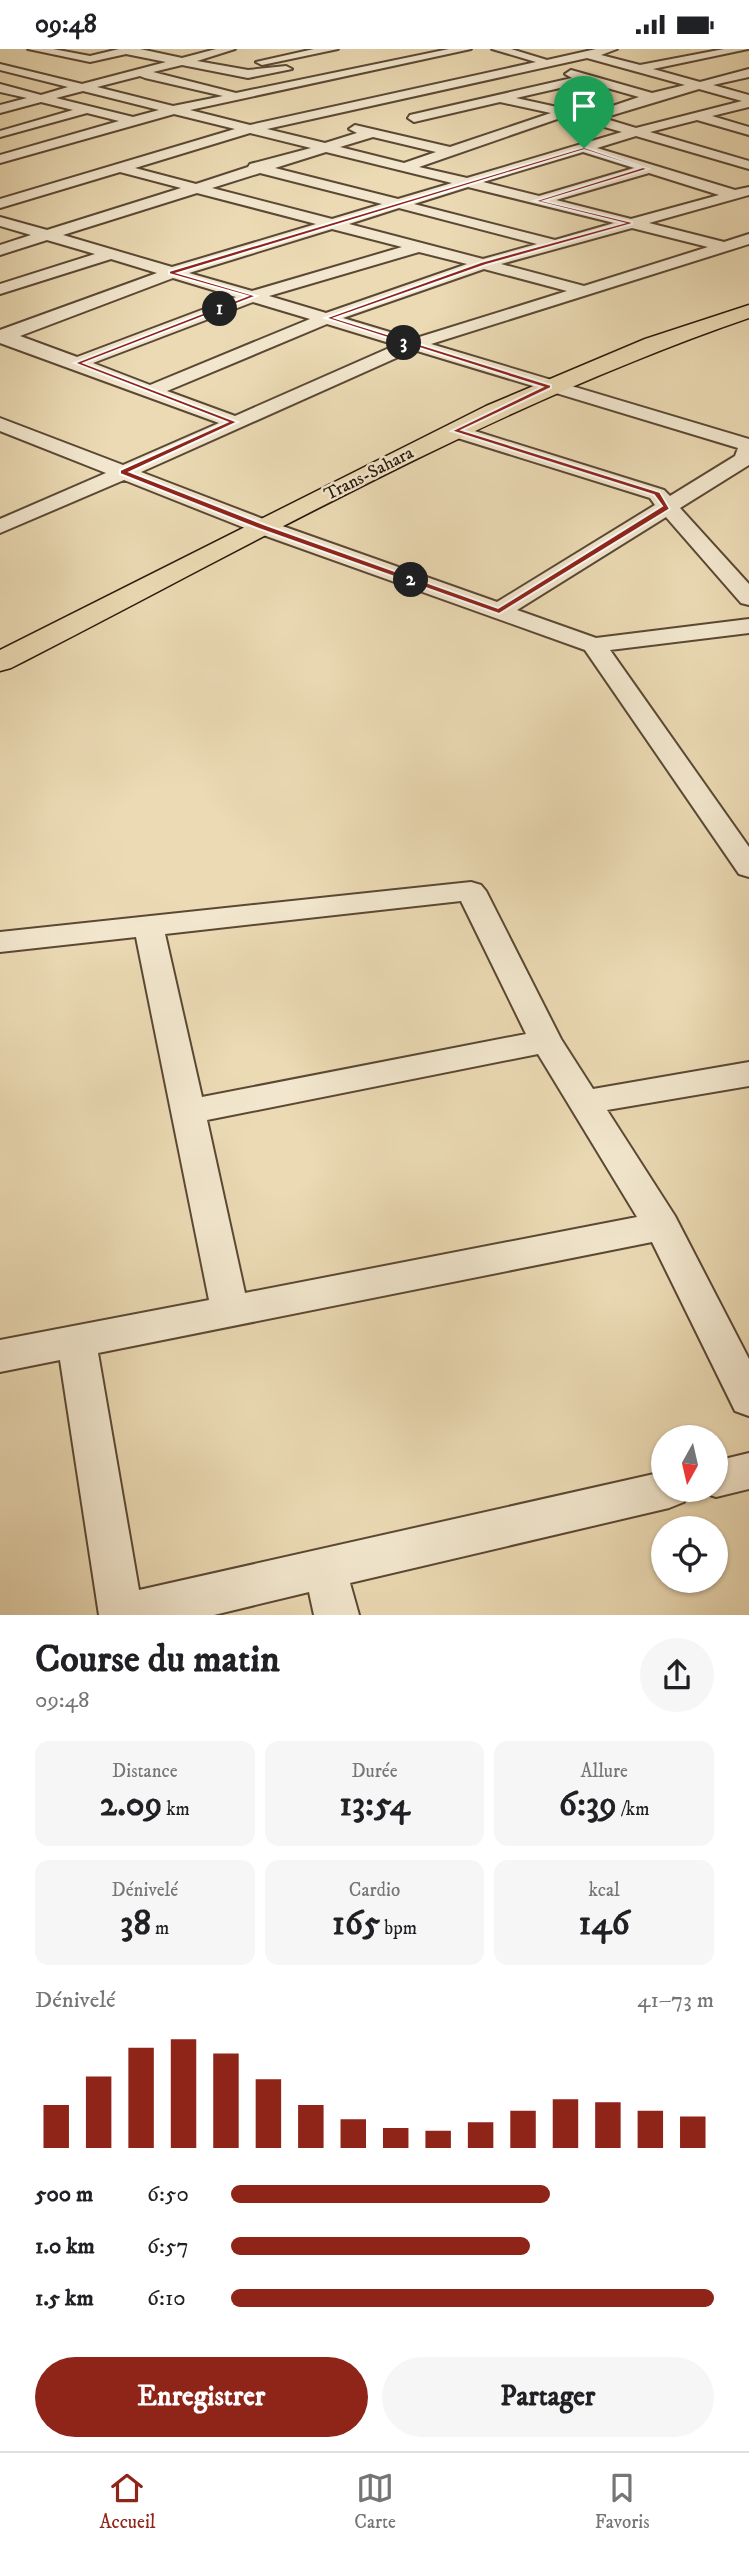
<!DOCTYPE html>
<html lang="fr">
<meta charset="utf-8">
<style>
body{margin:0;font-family:"IM FELL DW Pica",serif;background:#f6f6f6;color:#202124;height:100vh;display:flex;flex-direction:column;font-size:26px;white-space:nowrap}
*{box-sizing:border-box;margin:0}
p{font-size:23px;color:#757577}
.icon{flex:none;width:38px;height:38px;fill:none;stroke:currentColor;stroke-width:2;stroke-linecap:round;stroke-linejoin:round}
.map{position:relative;height:1566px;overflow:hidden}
.sheet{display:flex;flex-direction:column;background:#fff;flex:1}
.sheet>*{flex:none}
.needle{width:46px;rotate:188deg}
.tools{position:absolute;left:651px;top:1376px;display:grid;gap:14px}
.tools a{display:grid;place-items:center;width:77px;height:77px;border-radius:50%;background:#fff;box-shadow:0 2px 5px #0004;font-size:35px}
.pin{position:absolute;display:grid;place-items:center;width:60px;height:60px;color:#fff;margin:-72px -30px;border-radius:50% 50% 50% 0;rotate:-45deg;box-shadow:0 0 7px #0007}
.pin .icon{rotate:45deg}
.km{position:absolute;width:35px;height:35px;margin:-18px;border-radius:50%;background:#222;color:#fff;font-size:19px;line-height:35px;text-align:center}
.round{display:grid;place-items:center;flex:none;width:74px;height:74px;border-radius:37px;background:#f6f6f6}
.overview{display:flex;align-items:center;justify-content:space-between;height:119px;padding:0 35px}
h1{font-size:38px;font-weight:800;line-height:52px}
.stats{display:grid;grid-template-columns:repeat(3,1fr);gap:10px;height:119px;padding:7px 35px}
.stats div{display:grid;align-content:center;border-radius:14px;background:#f6f6f6;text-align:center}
.stats b{font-size:35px;font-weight:800}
.stats small{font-size:19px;font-weight:400}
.stats p{font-size:19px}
.chart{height:196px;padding:14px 35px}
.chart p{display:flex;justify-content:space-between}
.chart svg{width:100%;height:126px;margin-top:7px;stroke:#8f2418;stroke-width:6}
.primary-button{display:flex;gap:14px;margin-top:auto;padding:14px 35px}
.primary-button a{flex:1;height:80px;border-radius:42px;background:#8f2418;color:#fff;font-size:28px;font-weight:800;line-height:80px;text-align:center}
.primary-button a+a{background:#f6f6f6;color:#202124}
ul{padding:0 35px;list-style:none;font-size:23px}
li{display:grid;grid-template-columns:112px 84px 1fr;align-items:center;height:52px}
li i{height:18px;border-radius:9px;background:#8f2418}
.status{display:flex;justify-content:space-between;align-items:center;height:49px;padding:0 35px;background:#fff;direction:ltr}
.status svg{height:19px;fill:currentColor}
.dock{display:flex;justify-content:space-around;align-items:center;height:98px;border-top:2px solid #e0e0e0;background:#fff;font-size:19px;color:#757577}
.dock a{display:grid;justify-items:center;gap:4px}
.dock .current{color:#8f2418}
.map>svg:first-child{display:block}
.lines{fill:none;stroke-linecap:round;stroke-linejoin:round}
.minor-casing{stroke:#5b4834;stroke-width:4}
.major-casing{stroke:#2b180a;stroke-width:3}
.minor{fill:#f2e7ce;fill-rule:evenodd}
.major{fill:#ebdab4;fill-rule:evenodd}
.route{fill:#8f2418;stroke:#fff;stroke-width:2;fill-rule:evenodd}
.labels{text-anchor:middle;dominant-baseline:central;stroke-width:5;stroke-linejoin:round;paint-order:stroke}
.far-street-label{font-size:18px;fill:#2b180a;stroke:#f2e7ce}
</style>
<div class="status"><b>09:48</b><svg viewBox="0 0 49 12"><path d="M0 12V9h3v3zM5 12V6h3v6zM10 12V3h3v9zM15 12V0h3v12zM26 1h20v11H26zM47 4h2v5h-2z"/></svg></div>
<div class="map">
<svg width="749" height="1566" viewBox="0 0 749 1566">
<rect width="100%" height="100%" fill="#ebdab4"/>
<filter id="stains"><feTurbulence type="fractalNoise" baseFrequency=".00286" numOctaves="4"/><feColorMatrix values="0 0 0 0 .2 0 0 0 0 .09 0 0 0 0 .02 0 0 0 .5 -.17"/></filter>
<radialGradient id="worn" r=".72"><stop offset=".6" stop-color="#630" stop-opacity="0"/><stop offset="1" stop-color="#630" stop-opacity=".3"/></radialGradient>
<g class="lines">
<defs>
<path id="minor" d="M28,0h25l37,7 29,-7h21l42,9 34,-9h19l-38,12 51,9 38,-4 6,3 -44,9 -66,-13 -29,7 83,21 213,-44h22l-281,61 60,15 286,-63 -44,-13h19l36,11 49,-11h21l-16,6 39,10 84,-16h24l-95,20 47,13 49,-13v8l-36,8 36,10v12l-37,9 37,11v8l-52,-15 -47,12 99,29v8l-113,-33 -39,12 138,42 14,-3v8l-100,28 75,19 25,-8v10l-318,100 318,95v26l-69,43 69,76v21l-8,-2 -75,-86 -149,93 79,28 153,-19v14l-139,17 139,197v30l-10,-3 -154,-224 -330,-118 -131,-52 -124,53v-14l106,-46 -106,-42v-13l123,47 96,-42 -219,-80v-13l157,-57 -46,-14 -111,35v-10l95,-30 -48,-14 -47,15v-10l31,-10 -31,-9v-9l47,13 134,-42 -61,-16 -120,36v-9l235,-70 -61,-15 -174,49v-8l119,-34 -32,-8 -87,24v-6l73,-21 -32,-8 -41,11v-8l27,-7 -27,-6v-8l41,11 27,-8 -68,-17v-6l82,20 84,-22 -40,-8 -36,8zM587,9l98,27 -33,8 -81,-23 -6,4 7,4 -162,37 -2,3 6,4 86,-20 51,11 -101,34 -95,-22 -6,4 8,4 -32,10 -58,-14zM140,27l5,2 78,18 -50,10 -76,-19zM586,33l53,15 -50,17 -73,-16zM699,40l43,12 -106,27 -33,-10zM83,42l76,19 -26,7 -77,-19zM566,67l56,16 -155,46 -48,-11zM250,84l61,15 -61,16 -2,3 -52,17 -61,-16zM373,88l63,15 -32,11 -64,-16zM326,103l126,31 -54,16 -123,-31zM583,103l51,16 -95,28 -56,-14zM260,124l122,31 -50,15 -120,-31zM649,124l70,22 -88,24 -75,-19zM468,138l146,36 -59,17 -141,-36zM197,144l119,31 -144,43 -109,-32zM399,159l138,36 -54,15 -134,-35zM632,179l76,19 -124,39 -83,-22zM332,180l70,18 -150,44 -63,-18zM419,203l48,12 -141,49 -57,-17zM484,220l83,22 -154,48 -70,-21zM173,229l63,19 -159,60 -57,-21zM253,253l57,17 -160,66 -57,-22zM327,275l69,21 -161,71 -68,-25zM414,301l324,98 -3,8 -65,40 -6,-6 -202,-63h-14l-3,4 3,4 202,63 5,7 -158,97 -226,-80 -130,-50z
M314,0h24l-76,16 -6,-3z
M471,833l10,3 5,6 75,148 32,50 156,-27v24l-142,24 68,106 74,143v57l-14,-5 -83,-169 -554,111 41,237 524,-118v17h27l-6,13 -15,6 -319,75 9,32h-45l-5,-23 -95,23h-115l-39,-255 -60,12v-32l209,-40 -73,-363 -136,15v-20zM461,852l65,133 -324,63 -37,-163zM538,1005l99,163 -392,76 -38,-173z
M749,1404v36l-33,8 -15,-5 -1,-3h16v-28z"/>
<path id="major" d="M749,256v13c-258,89 -496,226 -738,350l-11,3v-21l486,-244 159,-67z"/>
</defs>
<use href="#minor" class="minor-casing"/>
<use href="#major" class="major-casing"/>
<use href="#minor" class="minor"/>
<use href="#major" class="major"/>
</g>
<path class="route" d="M584,98l65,22 -105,32 88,21v2l-146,41 -151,53 216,67v3l-89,42 198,62 10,17 -171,105 -240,-85 -139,-55v-4l107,-48 -153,-59 173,-67 -78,-22v-3zM584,101l56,18 -106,33 89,22 -142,39 -156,56 217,69 -91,44 203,64 8,11 -164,102 -232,-83 -136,-53 108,-50 -154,-59 173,-67 -79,-23z"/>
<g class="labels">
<g class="far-street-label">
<text transform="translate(369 425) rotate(-27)">Trans-Sahara</text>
</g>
</g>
<rect width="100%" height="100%" filter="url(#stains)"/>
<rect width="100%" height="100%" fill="url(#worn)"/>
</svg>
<div class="tools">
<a><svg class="needle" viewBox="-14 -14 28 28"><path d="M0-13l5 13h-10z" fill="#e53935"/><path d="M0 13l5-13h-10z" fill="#757577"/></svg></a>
<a><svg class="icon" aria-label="locate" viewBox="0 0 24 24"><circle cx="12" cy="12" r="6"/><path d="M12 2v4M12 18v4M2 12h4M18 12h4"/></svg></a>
</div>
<div class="pin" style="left:584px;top:99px;background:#1e9e55"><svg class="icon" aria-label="arrive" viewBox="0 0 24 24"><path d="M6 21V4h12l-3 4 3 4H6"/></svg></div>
<b class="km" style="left:220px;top:260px">1</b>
<b class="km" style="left:411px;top:531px">2</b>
<b class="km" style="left:404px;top:294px">3</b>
</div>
<section class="sheet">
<div class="overview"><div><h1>Course du matin</h1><p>09:48</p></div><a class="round"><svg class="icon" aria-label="share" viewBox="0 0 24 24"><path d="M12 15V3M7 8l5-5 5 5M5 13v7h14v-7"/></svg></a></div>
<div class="stats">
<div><p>Distance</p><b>2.09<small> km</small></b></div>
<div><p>Durée</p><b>13:54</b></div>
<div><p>Allure</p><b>6:39<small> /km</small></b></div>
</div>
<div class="stats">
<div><p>Dénivelé</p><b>38<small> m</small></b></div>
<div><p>Cardio</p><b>165<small> bpm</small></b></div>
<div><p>kcal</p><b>146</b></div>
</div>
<div class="chart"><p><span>Dénivelé</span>41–73 m</p>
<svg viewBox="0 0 160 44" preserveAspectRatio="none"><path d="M5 44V29M15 44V19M25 44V9M35 44V6M45 44V11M55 44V20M65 44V29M75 44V34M85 44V37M95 44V38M105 44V35M115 44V31M125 44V27M135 44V28M145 44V31M155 44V33"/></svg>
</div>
<ul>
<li><b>500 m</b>6:50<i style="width:66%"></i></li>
<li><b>1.0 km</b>6:57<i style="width:62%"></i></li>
<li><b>1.5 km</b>6:10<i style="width:100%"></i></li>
</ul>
<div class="primary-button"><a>Enregistrer</a><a>Partager</a></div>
</section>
<nav class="dock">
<a class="current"><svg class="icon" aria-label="home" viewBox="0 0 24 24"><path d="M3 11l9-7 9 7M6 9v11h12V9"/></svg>Accueil</a>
<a><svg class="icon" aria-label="map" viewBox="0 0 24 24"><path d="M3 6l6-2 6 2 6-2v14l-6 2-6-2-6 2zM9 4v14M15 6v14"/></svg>Carte</a>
<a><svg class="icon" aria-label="saved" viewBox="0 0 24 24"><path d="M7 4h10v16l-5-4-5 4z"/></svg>Favoris</a>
</nav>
